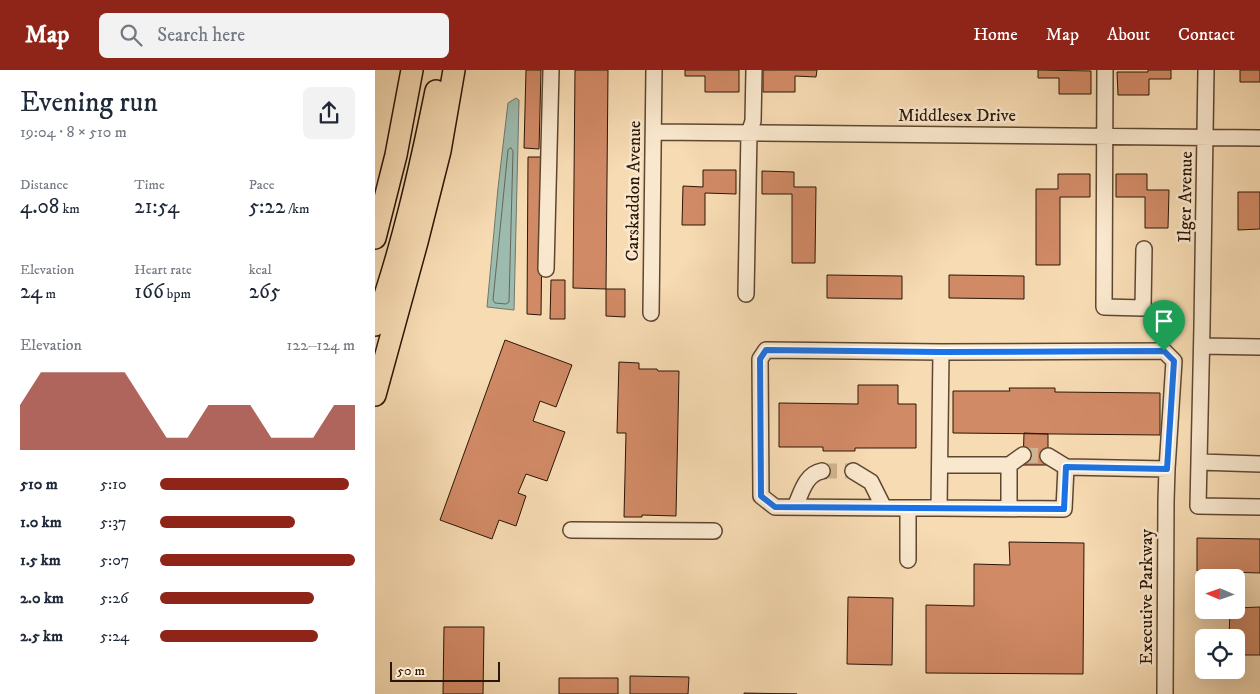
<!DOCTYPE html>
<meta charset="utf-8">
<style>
body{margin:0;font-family:"IM FELL DW Pica",serif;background:#f2f2f3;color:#1f2937;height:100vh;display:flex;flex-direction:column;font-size:19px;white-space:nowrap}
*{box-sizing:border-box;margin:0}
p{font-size:16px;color:#747a83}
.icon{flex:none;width:28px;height:28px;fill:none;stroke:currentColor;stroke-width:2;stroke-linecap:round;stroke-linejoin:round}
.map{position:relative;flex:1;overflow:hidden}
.details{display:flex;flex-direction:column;background:#fff;width:375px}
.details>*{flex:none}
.needle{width:32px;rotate:272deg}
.buttons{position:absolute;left:820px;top:499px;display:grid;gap:10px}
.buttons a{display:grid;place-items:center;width:50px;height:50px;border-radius:8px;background:#fff;box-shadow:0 5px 20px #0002;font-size:25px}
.scale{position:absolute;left:15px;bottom:12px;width:110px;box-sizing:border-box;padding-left:5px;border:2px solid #2a1606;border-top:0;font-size:14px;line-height:18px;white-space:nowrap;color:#2a1606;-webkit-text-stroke:4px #fae8ce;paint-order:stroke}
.pin{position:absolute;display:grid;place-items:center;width:42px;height:42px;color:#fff;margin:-51px -21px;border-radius:50% 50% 50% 0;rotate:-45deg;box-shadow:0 0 5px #0007}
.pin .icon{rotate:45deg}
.round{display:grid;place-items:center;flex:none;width:52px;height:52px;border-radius:8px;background:#f2f2f3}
.headline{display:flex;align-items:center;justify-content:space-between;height:85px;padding:0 20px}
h1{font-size:28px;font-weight:600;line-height:38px}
.figures{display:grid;grid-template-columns:repeat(3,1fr);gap:8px;height:85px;padding:5px 20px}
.figures div{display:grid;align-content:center}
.figures b{font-size:21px;font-weight:600}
.figures small{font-size:14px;font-weight:400}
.figures p{font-size:14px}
.chart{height:140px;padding:10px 20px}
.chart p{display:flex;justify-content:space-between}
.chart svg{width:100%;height:90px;margin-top:5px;fill:#8f2418;opacity:.7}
ul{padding:0 20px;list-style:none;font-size:16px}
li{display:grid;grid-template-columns:80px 60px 1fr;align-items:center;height:38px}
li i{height:12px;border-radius:6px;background:#8f2418}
header{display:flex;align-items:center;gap:30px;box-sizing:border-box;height:70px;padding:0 25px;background:#8f2418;color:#fff}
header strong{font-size:24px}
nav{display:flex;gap:28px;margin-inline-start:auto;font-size:18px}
.search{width:350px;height:45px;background:#f2f2f3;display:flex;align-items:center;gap:12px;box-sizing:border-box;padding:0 18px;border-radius:8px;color:#747a83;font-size:19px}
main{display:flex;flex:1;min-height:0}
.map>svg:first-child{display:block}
.water{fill:#9dbbaf;stroke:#6f796b}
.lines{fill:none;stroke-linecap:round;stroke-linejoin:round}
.shore{stroke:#64685a;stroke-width:1}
.building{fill:#d18a66;stroke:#2a1606}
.minor-tunnel{stroke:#ceb490;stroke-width:15;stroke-dasharray:15 8;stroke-linecap:butt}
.minor-casing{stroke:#5d4731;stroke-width:18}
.highway-casing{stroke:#2a1606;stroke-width:24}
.minor{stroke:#fae8ce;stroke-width:15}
.highway{stroke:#f7dbb3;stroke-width:21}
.route-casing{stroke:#fff;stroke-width:10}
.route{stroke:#1a73e8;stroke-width:6}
.labels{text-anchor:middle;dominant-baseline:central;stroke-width:5;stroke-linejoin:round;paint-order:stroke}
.street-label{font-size:18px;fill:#2a1606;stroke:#fae8ce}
</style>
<header>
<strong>Map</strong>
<div class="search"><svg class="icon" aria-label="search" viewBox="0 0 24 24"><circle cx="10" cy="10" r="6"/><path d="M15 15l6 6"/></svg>Search here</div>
<nav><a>Home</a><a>Map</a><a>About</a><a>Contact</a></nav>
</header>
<main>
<section class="details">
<div class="headline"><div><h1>Evening run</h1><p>19:04 · 8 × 510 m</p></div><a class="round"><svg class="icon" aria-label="share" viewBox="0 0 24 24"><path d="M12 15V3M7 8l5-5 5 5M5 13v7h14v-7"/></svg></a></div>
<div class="figures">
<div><p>Distance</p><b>4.08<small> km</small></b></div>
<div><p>Time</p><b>21:54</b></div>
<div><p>Pace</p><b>5:22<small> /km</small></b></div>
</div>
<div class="figures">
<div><p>Elevation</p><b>24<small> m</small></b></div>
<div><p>Heart rate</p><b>166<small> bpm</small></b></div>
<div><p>kcal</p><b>265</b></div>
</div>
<div class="chart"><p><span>Elevation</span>122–124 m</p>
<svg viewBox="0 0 160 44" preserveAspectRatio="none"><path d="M0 44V22L10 6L20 6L30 6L40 6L50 6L60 22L70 38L80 38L90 22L100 22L110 22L120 38L130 38L140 38L150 22L160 22V44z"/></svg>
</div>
<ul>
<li><b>510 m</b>5:10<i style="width:97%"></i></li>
<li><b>1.0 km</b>5:37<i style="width:69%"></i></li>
<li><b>1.5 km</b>5:07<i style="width:100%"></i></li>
<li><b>2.0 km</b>5:26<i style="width:79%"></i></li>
<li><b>2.5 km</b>5:24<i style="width:81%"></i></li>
</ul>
</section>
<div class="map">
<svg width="885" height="624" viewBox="0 0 885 624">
<rect width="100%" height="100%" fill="#f7dbb3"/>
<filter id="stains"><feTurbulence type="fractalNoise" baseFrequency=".004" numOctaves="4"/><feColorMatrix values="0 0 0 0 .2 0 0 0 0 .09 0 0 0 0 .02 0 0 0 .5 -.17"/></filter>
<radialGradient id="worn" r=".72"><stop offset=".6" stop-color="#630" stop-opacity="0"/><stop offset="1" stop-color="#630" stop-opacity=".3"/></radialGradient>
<path class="water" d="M141,28l3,2 -5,210 -27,-3 11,-119 10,-85z"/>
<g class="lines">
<path class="shore" d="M136,78l2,3 -4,151 -3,2 -11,-1 -2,-3 15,-150z"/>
</g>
<path class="building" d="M151,0h15l-2,79 -15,-1z
M200,0h33l-2,219 -33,-1z
M310,0h54v22h-34v-16h-20z
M388,0h54l-1,7 -21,-1v16h-32z
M663,0l53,1v23h-32v-16h-21z
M773,0h23v9h-22v16h-31l-1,-23h31z
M865,0h20v12h-20z
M153,87h15l-2,158 -14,-1z
M328,100h33v24l-31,-1v32h-23l1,-39 20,1z
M387,101l32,1v15h22l-1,76h-23v-69h-30z
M683,104h32v23h-30v68h-24v-76h22z
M741,104h31v16h22l-1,38h-23v-31h-29z
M863,122h22v37l-22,1z
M452,205l75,1v23l-75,-1z
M574,205l75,1v23l-75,-1z
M176,210h14v39h-15z
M231,219h19v28l-19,-1z
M130,270l67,25 -16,42 -16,-6 -7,20 32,11 -18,49 -21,-7 -8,19 8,3 -10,30 -17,-6 -7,19 -52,-19z
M244,292l20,1v6h18l1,2h21l-3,145 -34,-1v2h-18l2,-84h-9z
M483,315h40v19h18v44h-61v3h-32v-4h-44v-44l79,1z
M634,318h46v4l105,1v42l-207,-2v-42h57z
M649,363l24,1v31h-25z
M822,468l63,1v34l-63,-2z
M634,472l75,1 -1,131 -157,-1v-68l48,1v-42l36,1z
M473,527l45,1 -1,67 -45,-1z
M885,537v48h-24v-17h-7l1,-28h6v-2z
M69,557h40l-1,67h-40z
M255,606l59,1 -1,17h-58z
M184,608h59v16h-59z
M369,623l53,1h-53z"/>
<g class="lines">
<path class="minor-tunnel" d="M648,385l25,1
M447,401h31"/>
<defs>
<path id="minor" d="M730,0l-1,237 39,1 1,-59
M831,0l-4,256 -4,180 62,1
M279,62l606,6
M171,199l5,-199
M371,224l3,-161 4,-12 1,-51
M276,243l3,-243
M827,276l58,1
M673,386l18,11
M825,392l60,2
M565,395h69
M478,401l18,11 13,26
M420,437c6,-13 10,-33 27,-36
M533,438l-133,-1 -14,-11 -1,-137 6,-9 175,2
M634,438v-43l14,-10
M196,460l143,1
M533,490v-52h31l2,-156 223,-1 10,10 -7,108 -101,-2 -2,42 -125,-1
M790,624l1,-193 1,-32"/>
<path id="highway" d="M0,168l21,-83 16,-85
M0,255c27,-76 45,-155 61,-234
M0,325l42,-153 23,-91 14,-81"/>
</defs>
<use href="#minor" class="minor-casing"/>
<use href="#highway" class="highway-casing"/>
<use href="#minor" class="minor"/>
<use href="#highway" class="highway"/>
</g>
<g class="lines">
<defs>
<path id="route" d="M391,280l175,2 223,-1 10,10 -7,108 -101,-2 -2,42 -289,-2 -14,-11 -1,-137z"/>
</defs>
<use href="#route" class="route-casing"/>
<use href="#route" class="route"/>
</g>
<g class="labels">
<g class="street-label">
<text x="582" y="46">Middlesex Drive</text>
<text transform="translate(259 121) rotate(-89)">Carskaddon Avenue</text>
<text transform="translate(811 127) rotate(-89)">Ilger Avenue</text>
<text transform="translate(772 527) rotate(-90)">Executive Parkway</text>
</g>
</g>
<rect width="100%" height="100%" filter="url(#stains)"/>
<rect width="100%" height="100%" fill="url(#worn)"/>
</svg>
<div class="buttons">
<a><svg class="needle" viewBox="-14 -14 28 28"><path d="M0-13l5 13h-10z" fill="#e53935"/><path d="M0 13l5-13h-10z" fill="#747a83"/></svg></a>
<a><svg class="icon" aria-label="locate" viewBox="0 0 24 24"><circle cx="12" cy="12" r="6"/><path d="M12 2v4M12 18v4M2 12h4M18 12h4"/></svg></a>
</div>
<div class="scale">50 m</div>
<div class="pin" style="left:789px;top:281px;background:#1e9e55"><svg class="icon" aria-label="arrive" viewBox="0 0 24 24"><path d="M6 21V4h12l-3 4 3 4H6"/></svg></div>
</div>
</main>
